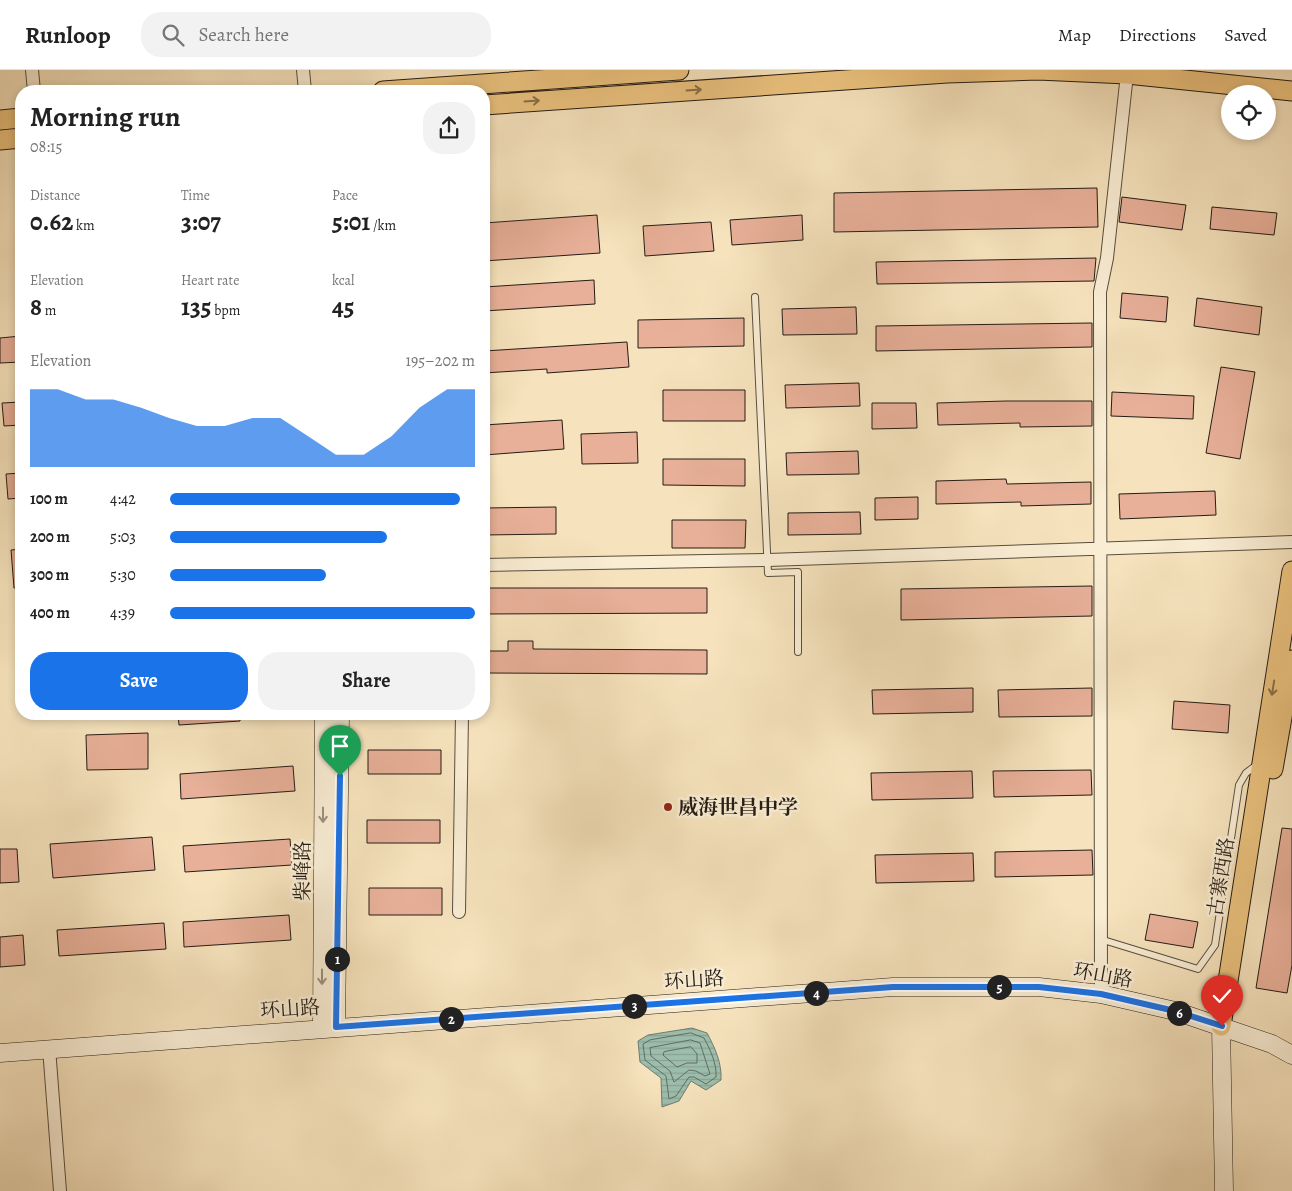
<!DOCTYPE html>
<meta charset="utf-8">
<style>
body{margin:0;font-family:Alegreya,"Noto Serif SC",serif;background:#f2f2f2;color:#222;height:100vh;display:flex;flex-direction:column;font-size:19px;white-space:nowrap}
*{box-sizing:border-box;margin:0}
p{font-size:16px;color:#767676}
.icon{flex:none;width:28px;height:28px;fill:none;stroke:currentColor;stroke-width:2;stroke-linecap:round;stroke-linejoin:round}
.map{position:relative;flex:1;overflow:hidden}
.panel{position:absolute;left:15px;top:15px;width:475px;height:635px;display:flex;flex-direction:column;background:#fff;border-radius:20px;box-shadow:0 2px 8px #0003}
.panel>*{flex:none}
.tools{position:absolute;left:1221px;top:15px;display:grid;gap:10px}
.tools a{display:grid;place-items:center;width:55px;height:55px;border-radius:50%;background:#fff;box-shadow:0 2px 8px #0003;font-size:25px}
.pin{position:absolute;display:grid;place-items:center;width:42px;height:42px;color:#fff;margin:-51px -21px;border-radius:50% 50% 50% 0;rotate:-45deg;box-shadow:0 0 5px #0007}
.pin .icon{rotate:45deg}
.km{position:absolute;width:25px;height:25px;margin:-12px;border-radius:50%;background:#222;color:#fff;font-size:14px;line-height:25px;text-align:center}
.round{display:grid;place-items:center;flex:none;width:52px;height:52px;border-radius:20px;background:#f2f2f2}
.overview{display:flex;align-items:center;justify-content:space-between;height:85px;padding:0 15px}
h1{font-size:28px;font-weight:700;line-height:38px}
.metrics{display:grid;grid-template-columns:repeat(3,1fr);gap:8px;height:85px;padding:5px 15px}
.metrics div{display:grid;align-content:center}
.metrics b{font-size:25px;font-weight:700}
.metrics small{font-size:14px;font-weight:400}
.metrics p{font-size:14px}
.chart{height:140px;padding:10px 15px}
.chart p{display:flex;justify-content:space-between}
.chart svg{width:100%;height:90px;margin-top:5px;fill:#1a73e8;opacity:.7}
.cta{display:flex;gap:10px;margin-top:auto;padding:10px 15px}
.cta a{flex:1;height:58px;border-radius:20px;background:#1a73e8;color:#fff;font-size:20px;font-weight:700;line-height:58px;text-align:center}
.cta a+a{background:#f2f2f2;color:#222}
ul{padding:0 15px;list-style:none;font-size:16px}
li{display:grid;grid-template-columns:80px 60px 1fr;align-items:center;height:38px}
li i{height:12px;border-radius:6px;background:#1a73e8}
header{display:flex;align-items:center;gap:30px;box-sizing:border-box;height:70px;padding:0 25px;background:#fff;border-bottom:1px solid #e0e0e0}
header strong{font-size:24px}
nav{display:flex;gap:28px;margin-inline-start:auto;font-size:18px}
.search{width:350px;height:45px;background:#f2f2f2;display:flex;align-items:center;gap:12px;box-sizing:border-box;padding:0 18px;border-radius:20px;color:#767676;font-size:19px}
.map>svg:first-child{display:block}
.water{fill:url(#water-rules);stroke:#6d7d70}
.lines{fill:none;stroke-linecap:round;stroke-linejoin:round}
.shore{stroke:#616d60;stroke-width:1}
.building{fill:#e8b099;stroke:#251c14}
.lane-casing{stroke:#594e3e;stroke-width:8}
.street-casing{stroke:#594e3e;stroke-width:14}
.secondary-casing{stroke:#251c14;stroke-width:19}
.primary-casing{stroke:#251c14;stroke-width:21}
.lane{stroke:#f9edd4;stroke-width:6}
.street{stroke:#f9edd4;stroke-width:12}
.secondary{stroke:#f9edd4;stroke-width:18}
.primary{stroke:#ebc27e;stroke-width:19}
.oneway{stroke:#886f49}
.oneway2{stroke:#9a8f7e}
.route-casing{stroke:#fff;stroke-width:10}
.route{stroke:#1a73e8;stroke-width:6}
.poi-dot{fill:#8f2418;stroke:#f9edd4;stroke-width:2}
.labels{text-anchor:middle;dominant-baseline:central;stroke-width:5;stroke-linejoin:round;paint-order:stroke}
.poi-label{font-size:20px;font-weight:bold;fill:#251c14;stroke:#f9edd4;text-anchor:start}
.street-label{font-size:20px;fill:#251c14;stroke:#f9edd4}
</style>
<header>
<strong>Runloop</strong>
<div class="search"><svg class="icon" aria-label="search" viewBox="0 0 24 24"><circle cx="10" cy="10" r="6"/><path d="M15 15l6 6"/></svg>Search here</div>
<nav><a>Map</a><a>Directions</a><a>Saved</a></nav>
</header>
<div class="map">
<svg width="1292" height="1121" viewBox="0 0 1292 1121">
<defs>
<pattern id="water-rules" width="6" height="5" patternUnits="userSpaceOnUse" patternTransform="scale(1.25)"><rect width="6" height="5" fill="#9dbead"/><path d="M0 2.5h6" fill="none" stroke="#87a394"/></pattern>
</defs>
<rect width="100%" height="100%" fill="#f6e3bd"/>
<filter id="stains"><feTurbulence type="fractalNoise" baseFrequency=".004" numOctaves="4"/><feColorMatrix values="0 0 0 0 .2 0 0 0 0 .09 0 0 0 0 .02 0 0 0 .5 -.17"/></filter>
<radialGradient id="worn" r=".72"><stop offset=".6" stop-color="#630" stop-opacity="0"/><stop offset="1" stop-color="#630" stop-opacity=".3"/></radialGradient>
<path class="water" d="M692,958l15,5c8,15 15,30 14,47l-15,10 -15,-9 -12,20 -17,6 -1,-29 -21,-16 -2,-21 10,-6z"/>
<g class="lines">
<path class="shore" d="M691,963l13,5c6,11 13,26 12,39l-10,7 -12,-7h-5l-13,19 -7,3 -3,-23 -21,-16 -2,-16 7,-4z
M691,970l9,3 10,31 -5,2 -9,-5 -7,-1 -15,12 -4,-11 -19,-15 -1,-8z
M691,977l6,7v9h-10l-10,4 -14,-12 1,-3z"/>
</g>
<path class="building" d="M1097,118l1,39 -264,5v-39z
M1122,127l64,8 -4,25 -63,-8z
M1212,137l65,6 -3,22 -64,-6z
M597,145l3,38 -116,8v-38z
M802,145l1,25 -71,5 -2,-25z
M711,152l3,29 -69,5 -2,-30z
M1096,188l-2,23 -217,3 -1,-22z
M594,210l1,24 -111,7v-24z
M1122,223l46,4 -2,25 -46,-4z
M1197,228l65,9 -3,28 -65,-9z
M856,237l1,27 -74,1 -1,-26z
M744,248v28l-106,2v-28z
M1092,253v24l-216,4v-25z
M21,266v26l-21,1v-25z
M627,272l2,25 -82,6v-4l-63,4v-22z
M1221,297l34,5 -15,87 -34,-6z
M859,313l1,23 -74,2 -1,-23z
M663,320h82v31h-82z
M1112,322l82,4 -1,23 -82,-3z
M1006,331h86v25l-72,1v-4l-82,2 -1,-22z
M21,332v23l-17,1 -2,-23z
M872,333h44l1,25 -45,1z
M562,350l2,29 -80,6v-30z
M637,362l1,31 -56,1 -1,-30z
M858,381l1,23 -72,1 -1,-22z
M663,389h82v27l-82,-1z
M21,403v25l-13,1 -2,-25z
M1006,409l1,5 84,-2v22l-70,2v-4l-85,2v-23z
M1215,421l1,24 -96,4 -1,-25z
M918,427v22l-43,1v-22z
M556,437v27l-72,1v-27z
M860,442l1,22 -73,1v-22z
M672,450h74l-1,28h-73z
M21,479v38l-7,1 -3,-38z
M1092,516v30l-191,4v-31z
M484,518h223v25l-223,1z
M508,571h25v8l174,1v24l-223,-1v-22h24z
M973,618v24l-100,2 -1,-24z
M1092,618v28l-93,1 -1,-27z
M1174,631l56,4 -2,28 -56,-4z
M178,644h62v7l-61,4z
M148,663v36l-61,1 -1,-35z
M368,680h73v24h-73z
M293,696l2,25 -114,8 -1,-25z
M1091,700l1,25 -98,2 -1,-26z
M972,701l1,27 -101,2 -1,-27z
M367,750h73v23h-73z
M1282,758l10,1v136l-5,28 -31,-5z
M152,767l3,33 -102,8 -3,-34z
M290,769l2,26 -107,7 -2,-26z
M0,779h17l2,33 -19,1z
M1092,780l1,25 -98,2v-25z
M973,783l1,28 -98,2 -1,-28z
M369,818h73v27h-73z
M1150,844l48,8 -5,26 -48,-8z
M289,845l2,25 -107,7 -1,-25z
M164,853l2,26 -107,7 -2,-26z
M23,865l2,30 -25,2v-30z"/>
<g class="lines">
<defs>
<path id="lane" d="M755,227l13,276 30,-1v80
M1100,869l98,30 17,-24 24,-160 7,-12 12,-9"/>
<path id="street" d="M32,0l2,21
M303,0l2,21
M484,495l284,-5 524,-18
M459,842l3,-198
M1101,924l-1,-702 7,-34 20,-184
M49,978l11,143"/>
<path id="secondary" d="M1221,956l3,165
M336,957l4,-313
M322,958l2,-314
M0,983l893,-66h146l62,7 74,17 97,33 20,11"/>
<path id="primary" d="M383,21l296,-21
M484,35l463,-32 91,-3 89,4 165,17
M0,50l21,-2
M0,70l21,-2
M1273,699l19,-109
M1221,956l71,-455"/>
</defs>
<use href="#lane" class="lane-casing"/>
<use href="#street" class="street-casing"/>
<use href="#secondary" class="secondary-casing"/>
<use href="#primary" class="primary-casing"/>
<use href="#lane" class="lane"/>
<use href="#street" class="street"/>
<use href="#secondary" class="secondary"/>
<use href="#primary" class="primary"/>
</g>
<defs><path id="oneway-shaft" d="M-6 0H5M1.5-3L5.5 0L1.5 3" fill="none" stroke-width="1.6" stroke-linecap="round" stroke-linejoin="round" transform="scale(1.25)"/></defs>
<g class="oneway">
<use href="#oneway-shaft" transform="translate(694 20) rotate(-4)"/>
<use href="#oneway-shaft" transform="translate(532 31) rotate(-4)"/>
<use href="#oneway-shaft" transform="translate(1273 618) rotate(99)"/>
</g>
<g class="oneway2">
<use href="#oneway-shaft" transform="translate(323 745) rotate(90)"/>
<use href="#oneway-shaft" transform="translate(322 907) rotate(90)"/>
</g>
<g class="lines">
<defs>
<path id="route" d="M340,706l-4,251 557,-40h146l62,7 74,17 47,15"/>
</defs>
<use href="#route" class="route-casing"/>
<use href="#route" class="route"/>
</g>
<circle class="poi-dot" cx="668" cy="737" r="5"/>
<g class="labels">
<g class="poi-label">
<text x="678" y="737">威海世昌中学</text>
</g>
<g class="street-label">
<text transform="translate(302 801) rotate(-90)">柴峰路</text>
<text transform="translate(1221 807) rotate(-81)">古寨西路</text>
<text transform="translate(1103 905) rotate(10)">环山路</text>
<text transform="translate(694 910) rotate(-4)">环山路</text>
<text transform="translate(290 939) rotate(-4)">环山路</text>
</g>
</g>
<rect width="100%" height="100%" filter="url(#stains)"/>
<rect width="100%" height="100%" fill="url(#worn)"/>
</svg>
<div class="tools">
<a><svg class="icon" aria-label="locate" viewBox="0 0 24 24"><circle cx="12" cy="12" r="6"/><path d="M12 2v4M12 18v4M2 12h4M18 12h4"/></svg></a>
</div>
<div class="pin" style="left:340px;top:706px;background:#1e9e55"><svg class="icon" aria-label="arrive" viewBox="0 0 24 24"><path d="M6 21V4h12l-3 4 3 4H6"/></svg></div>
<div class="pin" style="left:1222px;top:956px;background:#d93025"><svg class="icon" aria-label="check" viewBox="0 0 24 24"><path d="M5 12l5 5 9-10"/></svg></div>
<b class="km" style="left:337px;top:889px">1</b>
<b class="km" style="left:451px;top:949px">2</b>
<b class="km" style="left:634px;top:936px">3</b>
<b class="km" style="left:816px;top:923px">4</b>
<b class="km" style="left:999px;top:917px">5</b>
<b class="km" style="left:1179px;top:943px">6</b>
<section class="panel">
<div class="overview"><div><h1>Morning run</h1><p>08:15</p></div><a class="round"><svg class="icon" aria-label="share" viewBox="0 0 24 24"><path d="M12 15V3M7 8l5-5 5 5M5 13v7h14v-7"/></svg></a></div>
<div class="metrics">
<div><p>Distance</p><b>0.62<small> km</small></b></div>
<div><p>Time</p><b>3:07</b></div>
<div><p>Pace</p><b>5:01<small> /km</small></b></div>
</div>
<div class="metrics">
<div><p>Elevation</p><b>8<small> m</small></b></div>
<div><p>Heart rate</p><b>135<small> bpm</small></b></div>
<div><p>kcal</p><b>45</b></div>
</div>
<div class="chart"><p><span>Elevation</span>195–202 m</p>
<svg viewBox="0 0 160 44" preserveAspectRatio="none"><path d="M0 44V6L10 6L20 11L30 11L40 15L50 20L60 24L70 24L80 20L90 20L100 29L110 38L120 38L130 29L140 15L150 6L160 6V44z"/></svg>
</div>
<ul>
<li><b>100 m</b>4:42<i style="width:95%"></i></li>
<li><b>200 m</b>5:03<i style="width:71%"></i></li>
<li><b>300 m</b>5:30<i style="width:51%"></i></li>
<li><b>400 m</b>4:39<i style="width:100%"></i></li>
</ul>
<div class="cta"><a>Save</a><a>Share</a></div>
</section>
</div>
